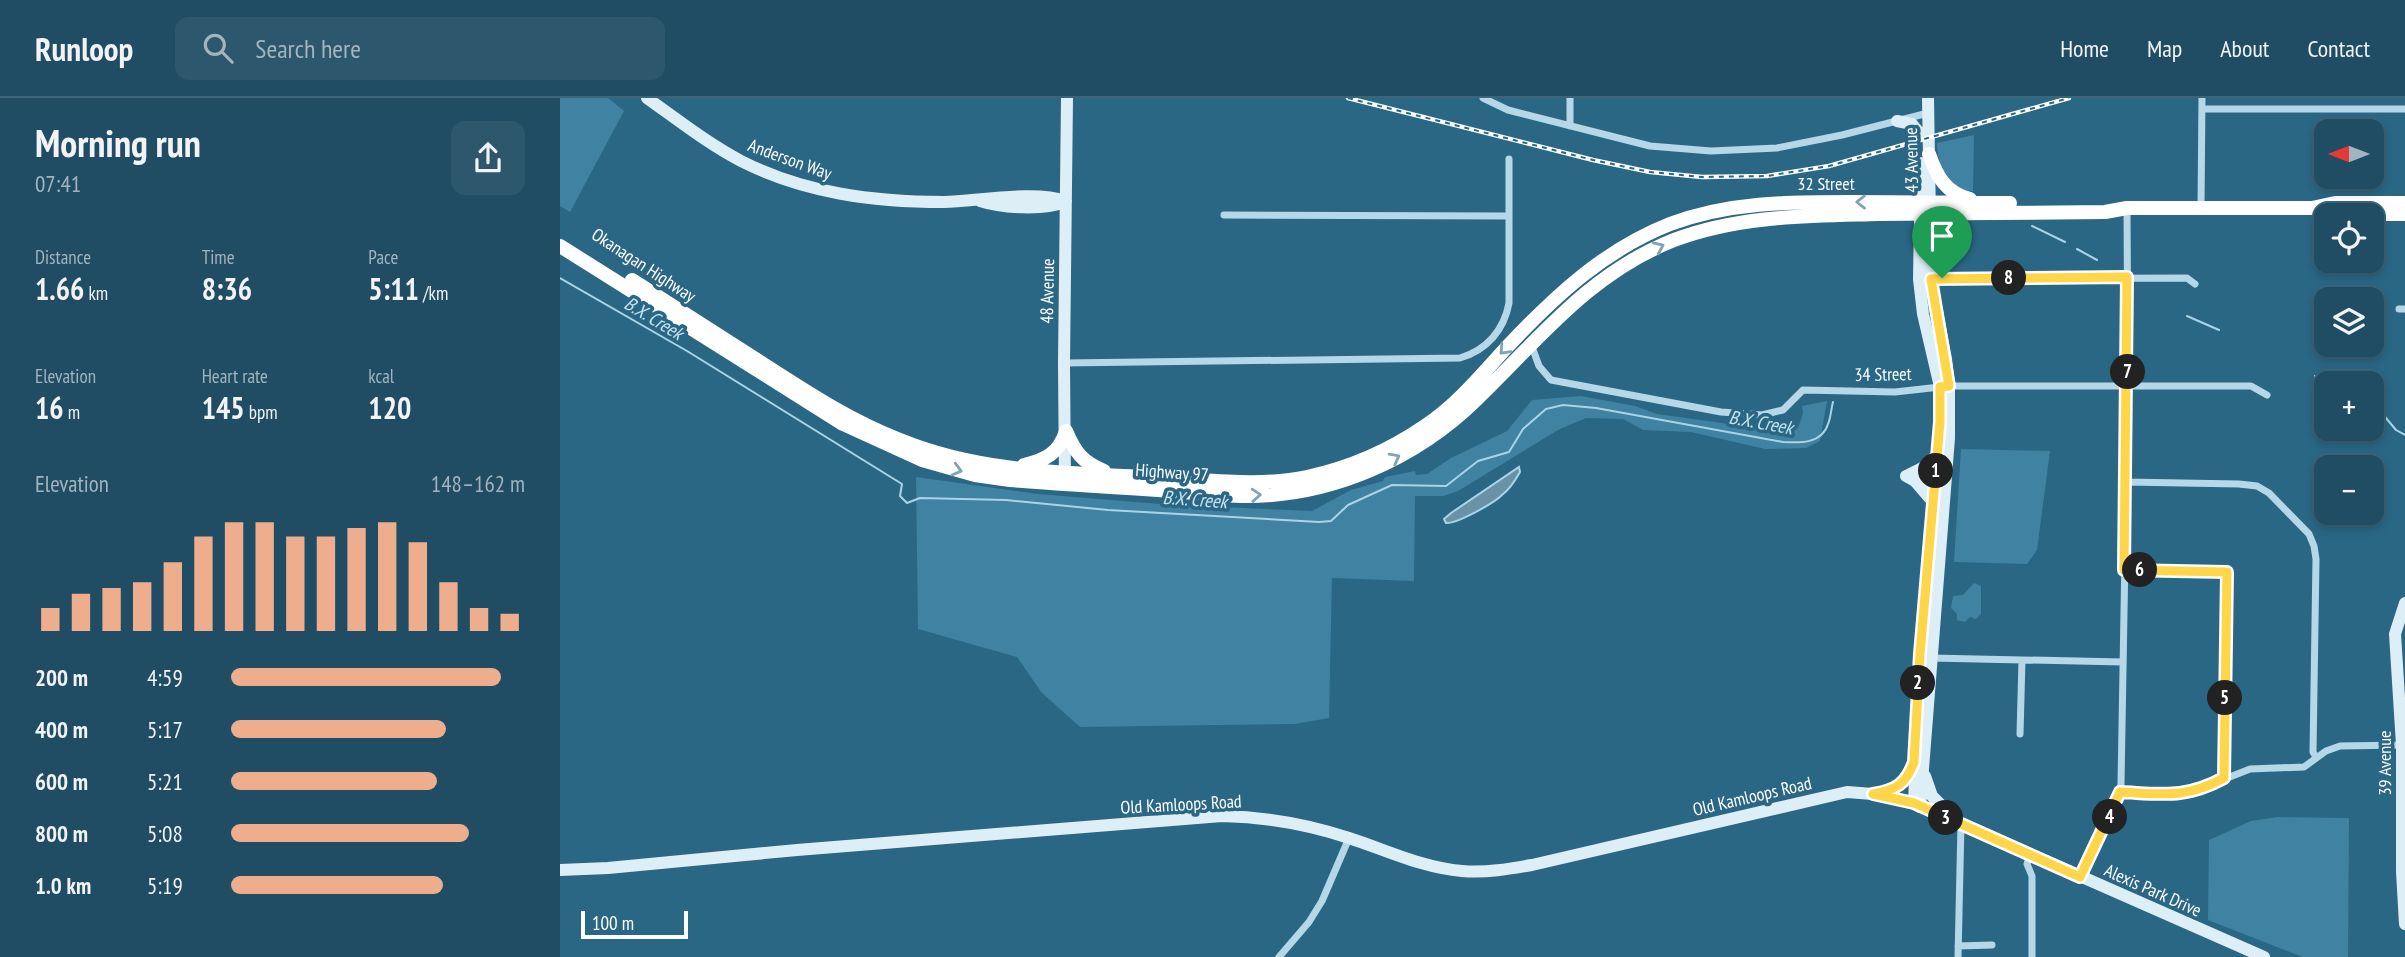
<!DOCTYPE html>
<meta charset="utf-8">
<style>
body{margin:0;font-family:"PT Sans Narrow",sans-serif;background:#2d576d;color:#f1f3f6;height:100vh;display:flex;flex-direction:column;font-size:26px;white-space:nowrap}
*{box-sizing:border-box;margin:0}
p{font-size:23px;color:#a2b4bf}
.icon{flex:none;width:38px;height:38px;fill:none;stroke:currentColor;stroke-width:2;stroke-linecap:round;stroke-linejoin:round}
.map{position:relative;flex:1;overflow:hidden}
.details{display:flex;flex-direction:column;background:#204d64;width:560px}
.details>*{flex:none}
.needle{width:46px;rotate:270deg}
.buttons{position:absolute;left:1754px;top:21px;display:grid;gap:14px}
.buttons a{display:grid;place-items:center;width:70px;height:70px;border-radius:14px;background:#204d64;box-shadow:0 4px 10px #0003,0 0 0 2px #3d6478;font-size:35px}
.scale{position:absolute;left:21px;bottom:18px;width:107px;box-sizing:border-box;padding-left:7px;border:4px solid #fff;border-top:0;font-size:19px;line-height:24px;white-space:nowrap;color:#fff;-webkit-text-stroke:5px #2a6785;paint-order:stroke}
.pin{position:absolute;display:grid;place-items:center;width:60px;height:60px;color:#fff;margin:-72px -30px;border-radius:50% 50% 50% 0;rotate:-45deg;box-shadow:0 0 7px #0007}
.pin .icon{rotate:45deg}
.km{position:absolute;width:35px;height:35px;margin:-18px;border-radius:50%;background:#222;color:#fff;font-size:19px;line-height:35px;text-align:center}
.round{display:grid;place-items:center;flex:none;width:74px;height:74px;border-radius:14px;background:#2d576d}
.summary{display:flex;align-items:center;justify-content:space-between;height:119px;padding:0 35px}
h1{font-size:38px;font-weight:800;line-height:52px}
.metrics{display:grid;grid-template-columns:repeat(3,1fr);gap:10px;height:119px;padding:7px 35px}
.metrics div{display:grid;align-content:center}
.metrics b{font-size:30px;font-weight:800}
.metrics small{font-size:19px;font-weight:400}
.metrics p{font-size:19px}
.chart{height:196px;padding:14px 35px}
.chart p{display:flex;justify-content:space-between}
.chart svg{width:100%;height:126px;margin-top:7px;stroke:#eead8d;stroke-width:6}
ul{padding:0 35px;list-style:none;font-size:23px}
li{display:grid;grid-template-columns:112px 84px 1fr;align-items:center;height:52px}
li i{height:18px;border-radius:9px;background:#eead8d}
header{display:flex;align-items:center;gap:42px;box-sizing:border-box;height:98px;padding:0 35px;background:#204d64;border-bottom:2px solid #3d6478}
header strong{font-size:33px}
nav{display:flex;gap:38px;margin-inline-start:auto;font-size:24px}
.search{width:490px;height:63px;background:#2d576d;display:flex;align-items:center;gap:18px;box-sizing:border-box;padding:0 24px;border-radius:14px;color:#a2b4bf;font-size:26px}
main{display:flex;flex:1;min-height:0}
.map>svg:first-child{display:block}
.green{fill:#3f82a1}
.water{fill:#6a92a6;stroke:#a9d4e7;stroke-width:2}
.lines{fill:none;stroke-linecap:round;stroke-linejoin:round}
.stream{stroke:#a9d4e7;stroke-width:2}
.street{stroke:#b5d7e7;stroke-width:7}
.secondary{stroke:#deeef7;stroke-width:12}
.highway{stroke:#fff;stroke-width:14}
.rail-casing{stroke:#fff;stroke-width:4.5}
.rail{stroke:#2a6785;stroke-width:2;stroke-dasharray:5;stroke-linecap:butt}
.oneway{stroke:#7fa4b6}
.route-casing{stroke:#fff;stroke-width:14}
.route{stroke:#ffd54a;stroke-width:9}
.labels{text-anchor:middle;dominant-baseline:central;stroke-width:7;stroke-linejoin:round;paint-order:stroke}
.street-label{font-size:18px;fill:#fff;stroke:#2a6785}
.water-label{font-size:19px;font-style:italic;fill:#c3e2ef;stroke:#2a6785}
</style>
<header>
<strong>Runloop</strong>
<div class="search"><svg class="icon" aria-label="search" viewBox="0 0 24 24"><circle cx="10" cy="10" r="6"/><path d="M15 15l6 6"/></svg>Search here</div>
<nav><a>Home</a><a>Map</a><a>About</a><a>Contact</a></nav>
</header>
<main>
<section class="details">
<div class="summary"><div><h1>Morning run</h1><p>07:41</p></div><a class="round"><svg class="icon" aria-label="share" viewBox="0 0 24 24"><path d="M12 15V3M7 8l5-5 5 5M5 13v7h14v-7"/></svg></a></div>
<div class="metrics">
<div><p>Distance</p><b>1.66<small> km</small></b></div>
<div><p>Time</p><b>8:36</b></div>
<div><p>Pace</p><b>5:11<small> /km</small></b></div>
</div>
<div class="metrics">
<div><p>Elevation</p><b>16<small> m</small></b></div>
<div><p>Heart rate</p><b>145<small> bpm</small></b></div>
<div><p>kcal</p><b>120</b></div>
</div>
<div class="chart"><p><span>Elevation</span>148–162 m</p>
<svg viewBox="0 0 160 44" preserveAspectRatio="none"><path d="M5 44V36M15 44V31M25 44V29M35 44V27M45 44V20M55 44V11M65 44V6M75 44V6M85 44V11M95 44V11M105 44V8M115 44V6M125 44V13M135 44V27M145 44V36M155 44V38"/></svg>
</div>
<ul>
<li><b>200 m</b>4:59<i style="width:92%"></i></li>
<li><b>400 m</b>5:17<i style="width:73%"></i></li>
<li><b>600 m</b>5:21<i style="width:70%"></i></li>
<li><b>800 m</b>5:08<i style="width:81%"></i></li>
<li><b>1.0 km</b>5:19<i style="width:72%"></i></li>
</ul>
</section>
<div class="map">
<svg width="1845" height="859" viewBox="0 0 1845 859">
<rect width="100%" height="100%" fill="#2a6785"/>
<path class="green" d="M0,0h48l16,13 -54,101 -10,-6z
M1414,37l-1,56c-25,0 -35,-24 -36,-48z
M1021,298l54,10 22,8 130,18 12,-7 4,-12 -1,-7 25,-5 -7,40 -14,7 -41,1 -74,-17 -48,-2 -20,-11 -37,-1 -28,12 -100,61 -14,5h-29l-1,85 -82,-3 -3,140 -34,6 -215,3 -38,-34 -25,-36 -99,-28 -2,-152 122,17 134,11 140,6 39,-21 32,-9 2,-4 30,-6 1,4 11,-1 24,-16 56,-27 25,-31z
M1401,351l89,2 -13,99 -10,14 -73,-2z
M1414,485l7,3v28l-5,5 -6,-2 -5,5 -8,-2v-6l-6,-6 2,-12 10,-1z
M1717,719l72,1 -1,139h-45l-95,-37 1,-80 42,-19z"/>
<path class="water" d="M959,369l1,5c-5,9 -10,17 -18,23 -8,8 -45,29 -56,28l-2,-4 7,-6z"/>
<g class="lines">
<path class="stream" d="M1472,128l33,16
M1517,151l20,11
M0,180l127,73 215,133 -2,12 7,7 13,-5 86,2 102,10 211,12 12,-1 17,-16 44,-20 54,1 32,-25 31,-9 14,-23 23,-20 17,-4 33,3 187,34c16,1 39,2 45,-18 3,-7 3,-15 5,-22
M1627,218l32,14
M1755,278l11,21
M1811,302l25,30 9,5"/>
<path class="street" d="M923,0l25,12 142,36 61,5 66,-3 65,-13 86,-22
M1642,11h203
M1010,28v-28
M1641,109l1,-109
M664,117l285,1
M1370,181l257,-1 8,6
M1839,211h6
M971,246l8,22 12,14 170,32 41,3 21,-5 20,-20 92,2 54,-6h302l16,9
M504,265l396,-5c27,-8 44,-28 49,-55v-144
M1566,384l113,2 18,2 12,7 40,41 5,12 2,13 -3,193 3,5
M1564,472l102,2 -2,206
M1371,560l192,4
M1460,636l2,-74
M1561,694l66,2 63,-25 54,-2 22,-16 14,-5 64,-1
M1470,756l-3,10 5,12v81
M1520,779l36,-72 5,-21 7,-400 -1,-176
M1398,848l34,-1
M719,859l30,-35 13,-21 27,-63
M1398,859l3,-133"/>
<path class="secondary" d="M87,0c31,22 60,45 94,63 63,32 132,41 203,41 34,-1 91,-12 122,-1
M1337,23l15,3 9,11
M420,103c22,7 65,10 86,0
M1346,378l9,5 19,22
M1346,378l18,-9 13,-12
M505,385l-1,-120 3,-265
M1845,505l-10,31 7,111v127l3,52
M1365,678l7,20 19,19
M1320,695c17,-3 27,-11 32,-27
M1354,705l6,-149 20,-232v-35l-17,-73 -4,-35 2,-116
M1360,709l29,-369v-52l-3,-27 -15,-80 -3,-181
M0,772l48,-2 189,-18 425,-34c44,1 85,8 127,22 37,12 74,30 113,33 24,2 47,-2 70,-6l315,-73 26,2 41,9 350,154"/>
<path class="highway" d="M1369,56c8,23 17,39 41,45
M1756,111l19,5h70
M0,148l283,178 79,36 53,15 35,5c50,4 99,7 148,10 30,2 60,6 89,6 86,0 170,-38 230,-97 63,-61 113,-126 197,-159 66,-25 136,-24 205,-26 75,-1 151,-1 226,-2l22,-4h185l23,-5h70
M72,182c43,28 86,55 128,82 45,29 90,59 140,78 82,34 175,33 263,38 47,2 98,9 144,-1 42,-9 83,-27 118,-51 32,-21 57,-52 82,-79 48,-51 97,-97 163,-123 59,-22 118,-22 180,-22 53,0 107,1 160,1
M506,333c9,21 16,31 38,40
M464,367c22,-5 35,-12 42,-34"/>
<defs>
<path id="rail" d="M788,0l245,62 57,12 52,5 65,-1 62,-10 240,-68"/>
</defs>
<use href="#rail" class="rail-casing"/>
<use href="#rail" class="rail"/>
</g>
<defs><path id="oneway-chevron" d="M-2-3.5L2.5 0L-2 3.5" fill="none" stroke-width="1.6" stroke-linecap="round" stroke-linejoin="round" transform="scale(1.75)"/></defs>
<g class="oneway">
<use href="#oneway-chevron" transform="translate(1301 104) rotate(180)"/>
<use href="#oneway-chevron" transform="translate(1099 149) rotate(-24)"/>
<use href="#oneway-chevron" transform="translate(944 252) rotate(133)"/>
<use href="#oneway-chevron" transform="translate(835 360) rotate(-28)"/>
<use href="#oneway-chevron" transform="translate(397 372) rotate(15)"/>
<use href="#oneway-chevron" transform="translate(696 397) rotate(-4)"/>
</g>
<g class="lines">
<defs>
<path id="route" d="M1567,179l-3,293 103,2 -3,206c-39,21 -61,16 -104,14l-40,85 -166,-74 -41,-9c23,-4 33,-10 41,-32l6,-108 20,-232v-35l9,-1 -18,-107z"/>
</defs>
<use href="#route" class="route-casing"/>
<use href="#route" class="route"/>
</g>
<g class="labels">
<g class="street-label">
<text transform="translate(230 61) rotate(20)">Anderson Way</text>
<text transform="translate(1351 62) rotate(-91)">43 Avenue</text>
<text x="1266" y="85">32 Street</text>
<text transform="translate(84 167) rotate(33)">Okanagan Highway</text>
<text transform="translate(487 193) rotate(-89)">48 Avenue</text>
<text transform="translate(1323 276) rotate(-1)">34 Street</text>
<text transform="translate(612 374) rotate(4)">Highway 97</text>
<text transform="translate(1824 665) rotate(-90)">39 Avenue</text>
<text transform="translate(1192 698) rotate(-13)">Old Kamloops Road</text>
<text transform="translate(621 706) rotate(-3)">Old Kamloops Road</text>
<text transform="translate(1593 792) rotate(24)">Alexis Park Drive</text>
</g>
<g class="water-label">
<text transform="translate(94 220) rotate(31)">B.X. Creek</text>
<text transform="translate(1201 324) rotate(10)">B.X. Creek</text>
<text transform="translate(635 401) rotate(4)">B.X. Creek</text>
</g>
</g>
</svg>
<div class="buttons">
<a><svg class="needle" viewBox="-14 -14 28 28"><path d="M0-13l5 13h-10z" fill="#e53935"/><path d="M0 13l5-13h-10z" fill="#a2b4bf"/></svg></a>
<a><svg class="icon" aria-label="locate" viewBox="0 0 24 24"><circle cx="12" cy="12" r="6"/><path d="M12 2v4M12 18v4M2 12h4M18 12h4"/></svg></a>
<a><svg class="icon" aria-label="layers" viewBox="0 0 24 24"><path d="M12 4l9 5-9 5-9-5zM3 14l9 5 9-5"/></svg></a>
<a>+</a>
<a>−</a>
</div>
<div class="scale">100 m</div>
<div class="pin" style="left:1382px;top:180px;background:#1e9e55"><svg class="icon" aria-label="arrive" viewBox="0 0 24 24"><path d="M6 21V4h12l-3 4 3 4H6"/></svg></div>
<b class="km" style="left:1376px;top:373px">1</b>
<b class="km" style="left:1358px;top:585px">2</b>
<b class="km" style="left:1386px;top:720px">3</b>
<b class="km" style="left:1550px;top:719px">4</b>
<b class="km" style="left:1665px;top:600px">5</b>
<b class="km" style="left:1580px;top:472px">6</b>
<b class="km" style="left:1568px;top:274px">7</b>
<b class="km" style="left:1449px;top:180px">8</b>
</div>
</main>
